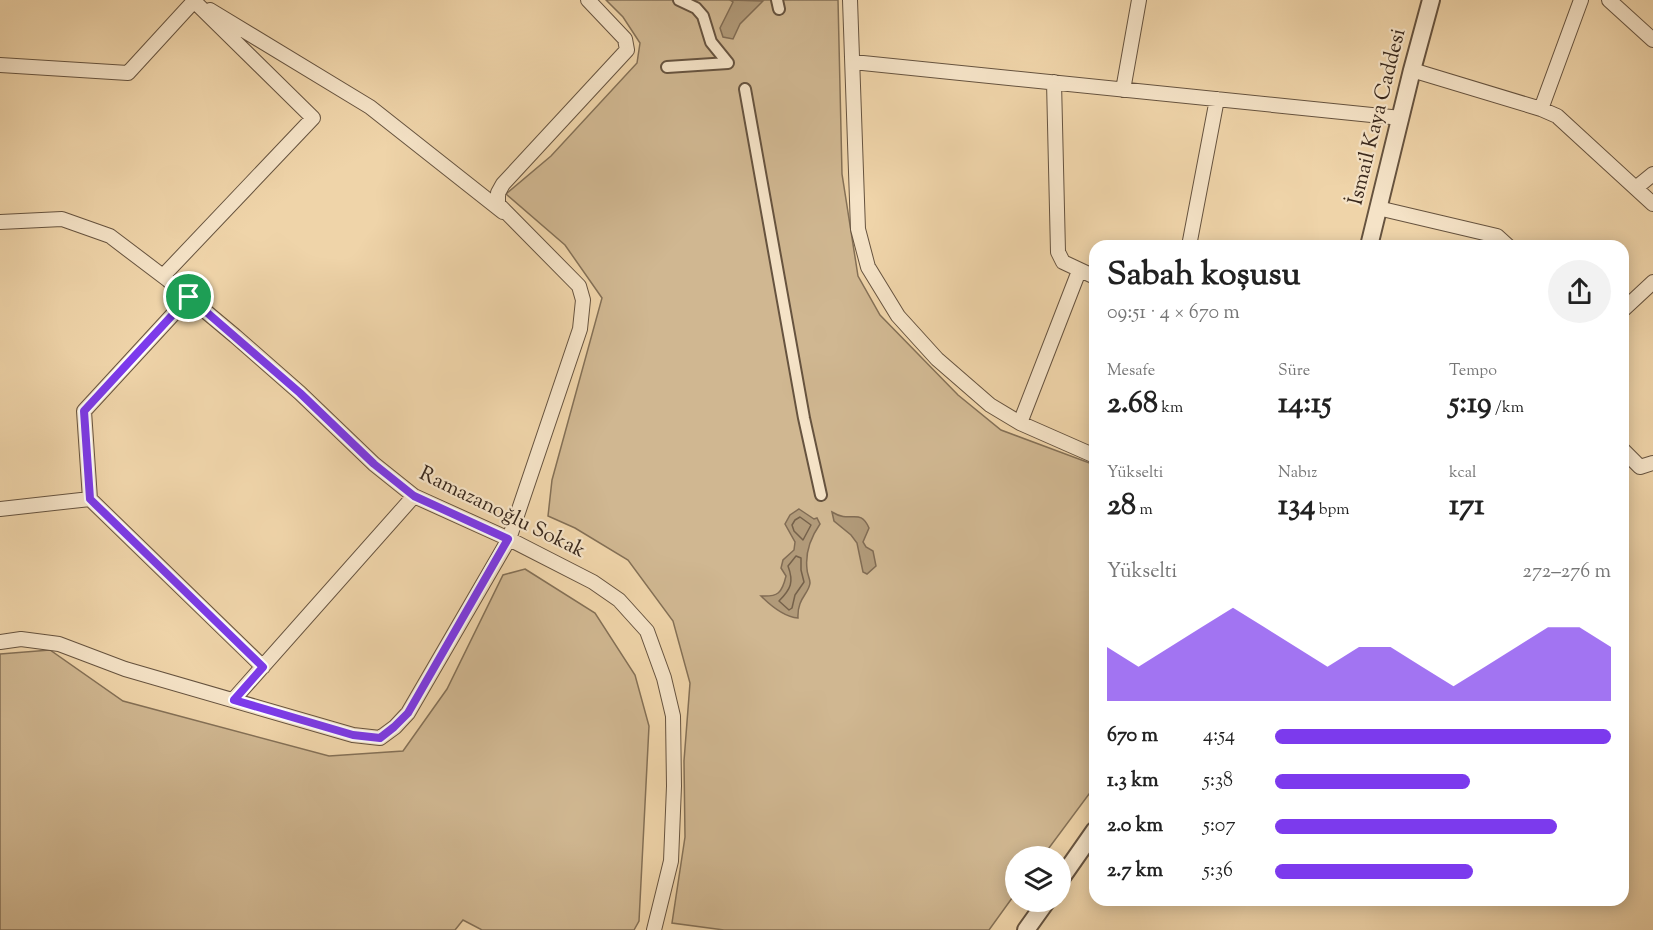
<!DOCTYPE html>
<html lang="tr">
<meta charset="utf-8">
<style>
body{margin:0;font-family:"Sorts Mill Goudy",serif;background:#f2f2f2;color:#222;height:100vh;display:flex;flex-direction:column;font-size:22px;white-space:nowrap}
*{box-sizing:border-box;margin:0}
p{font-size:20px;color:#767676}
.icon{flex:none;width:33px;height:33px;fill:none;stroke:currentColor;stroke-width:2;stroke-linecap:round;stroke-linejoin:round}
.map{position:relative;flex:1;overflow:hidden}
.drawer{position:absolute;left:1089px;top:240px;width:540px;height:666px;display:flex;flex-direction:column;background:#fff;border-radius:18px;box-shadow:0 3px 15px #0003}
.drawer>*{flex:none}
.fabs{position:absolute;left:1005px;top:846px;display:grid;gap:12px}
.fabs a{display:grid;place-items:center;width:66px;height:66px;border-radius:50%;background:#fff;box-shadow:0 3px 15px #0003;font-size:30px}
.pin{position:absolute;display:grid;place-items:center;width:51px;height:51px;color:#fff;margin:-26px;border:3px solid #fff;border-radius:50%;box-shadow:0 2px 6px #0007}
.round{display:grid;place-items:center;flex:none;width:63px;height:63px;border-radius:32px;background:#f2f2f2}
.head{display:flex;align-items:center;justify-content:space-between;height:102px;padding:0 18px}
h1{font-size:33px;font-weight:700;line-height:45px}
.stats{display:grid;grid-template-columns:repeat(3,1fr);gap:9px;height:102px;padding:6px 18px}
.stats div{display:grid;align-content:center}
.stats b{font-size:30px;font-weight:700}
.stats small{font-size:16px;font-weight:400}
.stats p{font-size:16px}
.chart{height:168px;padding:12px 18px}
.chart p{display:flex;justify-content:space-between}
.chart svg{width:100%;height:108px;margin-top:6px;fill:#7c3aed;opacity:.7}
ul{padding:0 18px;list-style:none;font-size:20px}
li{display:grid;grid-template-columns:96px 72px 1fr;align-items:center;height:45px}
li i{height:15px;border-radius:8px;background:#7c3aed}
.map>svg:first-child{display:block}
.green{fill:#d0b791;stroke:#847056;stroke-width:1.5}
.water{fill:#b19a79;stroke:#816c54;stroke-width:1.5}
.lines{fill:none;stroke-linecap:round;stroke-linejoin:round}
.shore{stroke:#75614a;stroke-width:1.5}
.pedestrian-casing{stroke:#66533f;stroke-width:14}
.minor-casing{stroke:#66533f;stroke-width:16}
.tertiary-casing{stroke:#66533f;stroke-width:20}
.pedestrian{stroke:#f5e3c7;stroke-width:10}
.minor{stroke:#f5e3c7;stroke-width:14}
.tertiary{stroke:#f5e3c7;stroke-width:16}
.route-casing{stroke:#fff;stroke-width:12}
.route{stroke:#7c3aed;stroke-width:8}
.labels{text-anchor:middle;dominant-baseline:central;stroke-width:4.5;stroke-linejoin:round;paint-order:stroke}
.street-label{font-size:21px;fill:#39281c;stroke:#f5e3c7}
</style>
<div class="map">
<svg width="1653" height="930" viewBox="0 0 1653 930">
<rect width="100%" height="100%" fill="#efd4a9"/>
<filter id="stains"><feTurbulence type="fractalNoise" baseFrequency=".00333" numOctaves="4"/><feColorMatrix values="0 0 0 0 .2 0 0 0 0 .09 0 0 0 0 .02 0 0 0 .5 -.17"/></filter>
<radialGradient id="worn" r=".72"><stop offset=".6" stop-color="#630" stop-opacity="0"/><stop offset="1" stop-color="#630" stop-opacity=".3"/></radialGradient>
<path class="green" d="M606,0h232l4,174 16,102 22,39 78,80 43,35 94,35v321l-52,70h-27l-1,38 -26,36h-265l-52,-7 13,-86 -1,-76 6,-78 -17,-62 -45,-61 -53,-32 -27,-12 4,-36 50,-182 -37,-53 -59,-51 45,-38 86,-93 3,-20 -17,-26z
M525,569l70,44 40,62 14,51 -10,195 -5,9h-152l-19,-10 -8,10h-455v-276l50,-4 73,51 206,55 74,-5 44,-62 56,-114z"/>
<path class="water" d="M730,0l33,1 -23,23 -7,15 -10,-2 -3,-9 13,-26z
M799,509l15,10 3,-1 3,6c-9,13 -15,28 -13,45 0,5 3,9 3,14 -1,11 -13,15 -12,35 -14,-1 -27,-12 -37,-22 17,1 21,-3 25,-20l-5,-8 2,-8 11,-10 1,-8 -10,-18 5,-9z
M832,512c19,12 28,-5 37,16l-6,14 3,5 7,4 3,15 -9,8 -4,-2 -6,-29 -6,-8 -17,-14z"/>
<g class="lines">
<path class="shore" d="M800,517l11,8 -8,15 -9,-9 -2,-6 3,-5z
M796,556l5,2v12l3,12 -9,13 -3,13 -3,2 -10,-9c12,-12 15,-19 9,-35z"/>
<defs>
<path id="pedestrian" d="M777,0l2,9
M667,67l61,-4 -17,-21 -8,-26 -7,-8 -17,-8
M745,89l59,329 17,77"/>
<path id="minor" d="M850,0l8,229 10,38 30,49 39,43 53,46 30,18 75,33
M1609,0l44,40
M210,10l160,97 133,105
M853,62l548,56
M0,65l128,8 66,-72 119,117 -150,158
M1412,70l129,39 16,7 96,88
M1054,82l4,170 5,10 32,15
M1123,90l16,-90
M1541,109l40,-109
M1637,187l16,-13
M1378,208l119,28 11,10
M0,222l62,-3 48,17 58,44 67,56 65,57 74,71 40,32 95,43 84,43 26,18 28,31 17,47 9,38 1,70 -3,75 -17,69
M1189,246l28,-147
M1623,310l30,-28
M1020,423l59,-152
M1623,450l17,17 13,-4
M90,499l-6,-88 105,-114
M90,499l173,168
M0,509l90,-10
M0,642l21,-3 38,5 66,25 228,66 27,3 15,-11 13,-14 101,-174 71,-210 3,-29 -4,-14 -81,-82v-11l5,-9 124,-134 -2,-11 -37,-39
M233,700l181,-204"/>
<path id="tertiary" d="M1369,246l43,-176 19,-70
M1060,880l35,-50
M1026,930l20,-28"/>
</defs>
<use href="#pedestrian" class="pedestrian-casing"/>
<use href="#minor" class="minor-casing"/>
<use href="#tertiary" class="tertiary-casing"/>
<use href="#pedestrian" class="pedestrian"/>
<use href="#minor" class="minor"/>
<use href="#tertiary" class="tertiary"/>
</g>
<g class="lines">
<defs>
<path id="route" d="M189,297l111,96 74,71 40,32 94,43 -100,174 -14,14 -14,11 -27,-3 -119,-35 29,-33 -173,-168 -6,-88z"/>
</defs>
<use href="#route" class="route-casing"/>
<use href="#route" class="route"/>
</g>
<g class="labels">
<g class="street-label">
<text transform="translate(1378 117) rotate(-76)">İsmail Kaya Caddesi</text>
<text transform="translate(502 513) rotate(26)">Ramazanoğlu Sokak</text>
</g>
</g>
<rect width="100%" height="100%" filter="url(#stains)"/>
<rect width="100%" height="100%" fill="url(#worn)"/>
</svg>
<div class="fabs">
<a><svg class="icon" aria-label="layers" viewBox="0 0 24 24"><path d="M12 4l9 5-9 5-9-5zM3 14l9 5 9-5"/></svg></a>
</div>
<div class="pin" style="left:189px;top:297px;background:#1e9e55"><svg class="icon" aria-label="arrive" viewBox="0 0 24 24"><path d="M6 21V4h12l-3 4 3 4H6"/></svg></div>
<section class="drawer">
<div class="head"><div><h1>Sabah koşusu</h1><p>09:51 · 4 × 670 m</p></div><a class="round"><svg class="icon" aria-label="share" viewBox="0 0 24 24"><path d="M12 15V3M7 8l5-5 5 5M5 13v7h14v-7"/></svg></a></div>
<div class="stats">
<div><p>Mesafe</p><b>2.68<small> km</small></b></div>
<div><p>Süre</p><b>14:15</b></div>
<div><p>Tempo</p><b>5:19<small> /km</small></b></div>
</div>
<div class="stats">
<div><p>Yükselti</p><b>28<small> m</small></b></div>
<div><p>Nabız</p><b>134<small> bpm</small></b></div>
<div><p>kcal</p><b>171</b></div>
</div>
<div class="chart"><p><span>Yükselti</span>272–276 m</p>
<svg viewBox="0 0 160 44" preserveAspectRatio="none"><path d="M0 44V22L10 30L20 22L30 14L40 6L50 14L60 22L70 30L80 22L90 22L100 30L110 38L120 30L130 22L140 14L150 14L160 22V44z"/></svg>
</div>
<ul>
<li><b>670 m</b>4:54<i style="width:100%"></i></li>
<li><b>1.3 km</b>5:38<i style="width:58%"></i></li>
<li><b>2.0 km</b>5:07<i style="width:84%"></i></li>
<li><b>2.7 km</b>5:36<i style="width:59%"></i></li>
</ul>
</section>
</div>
